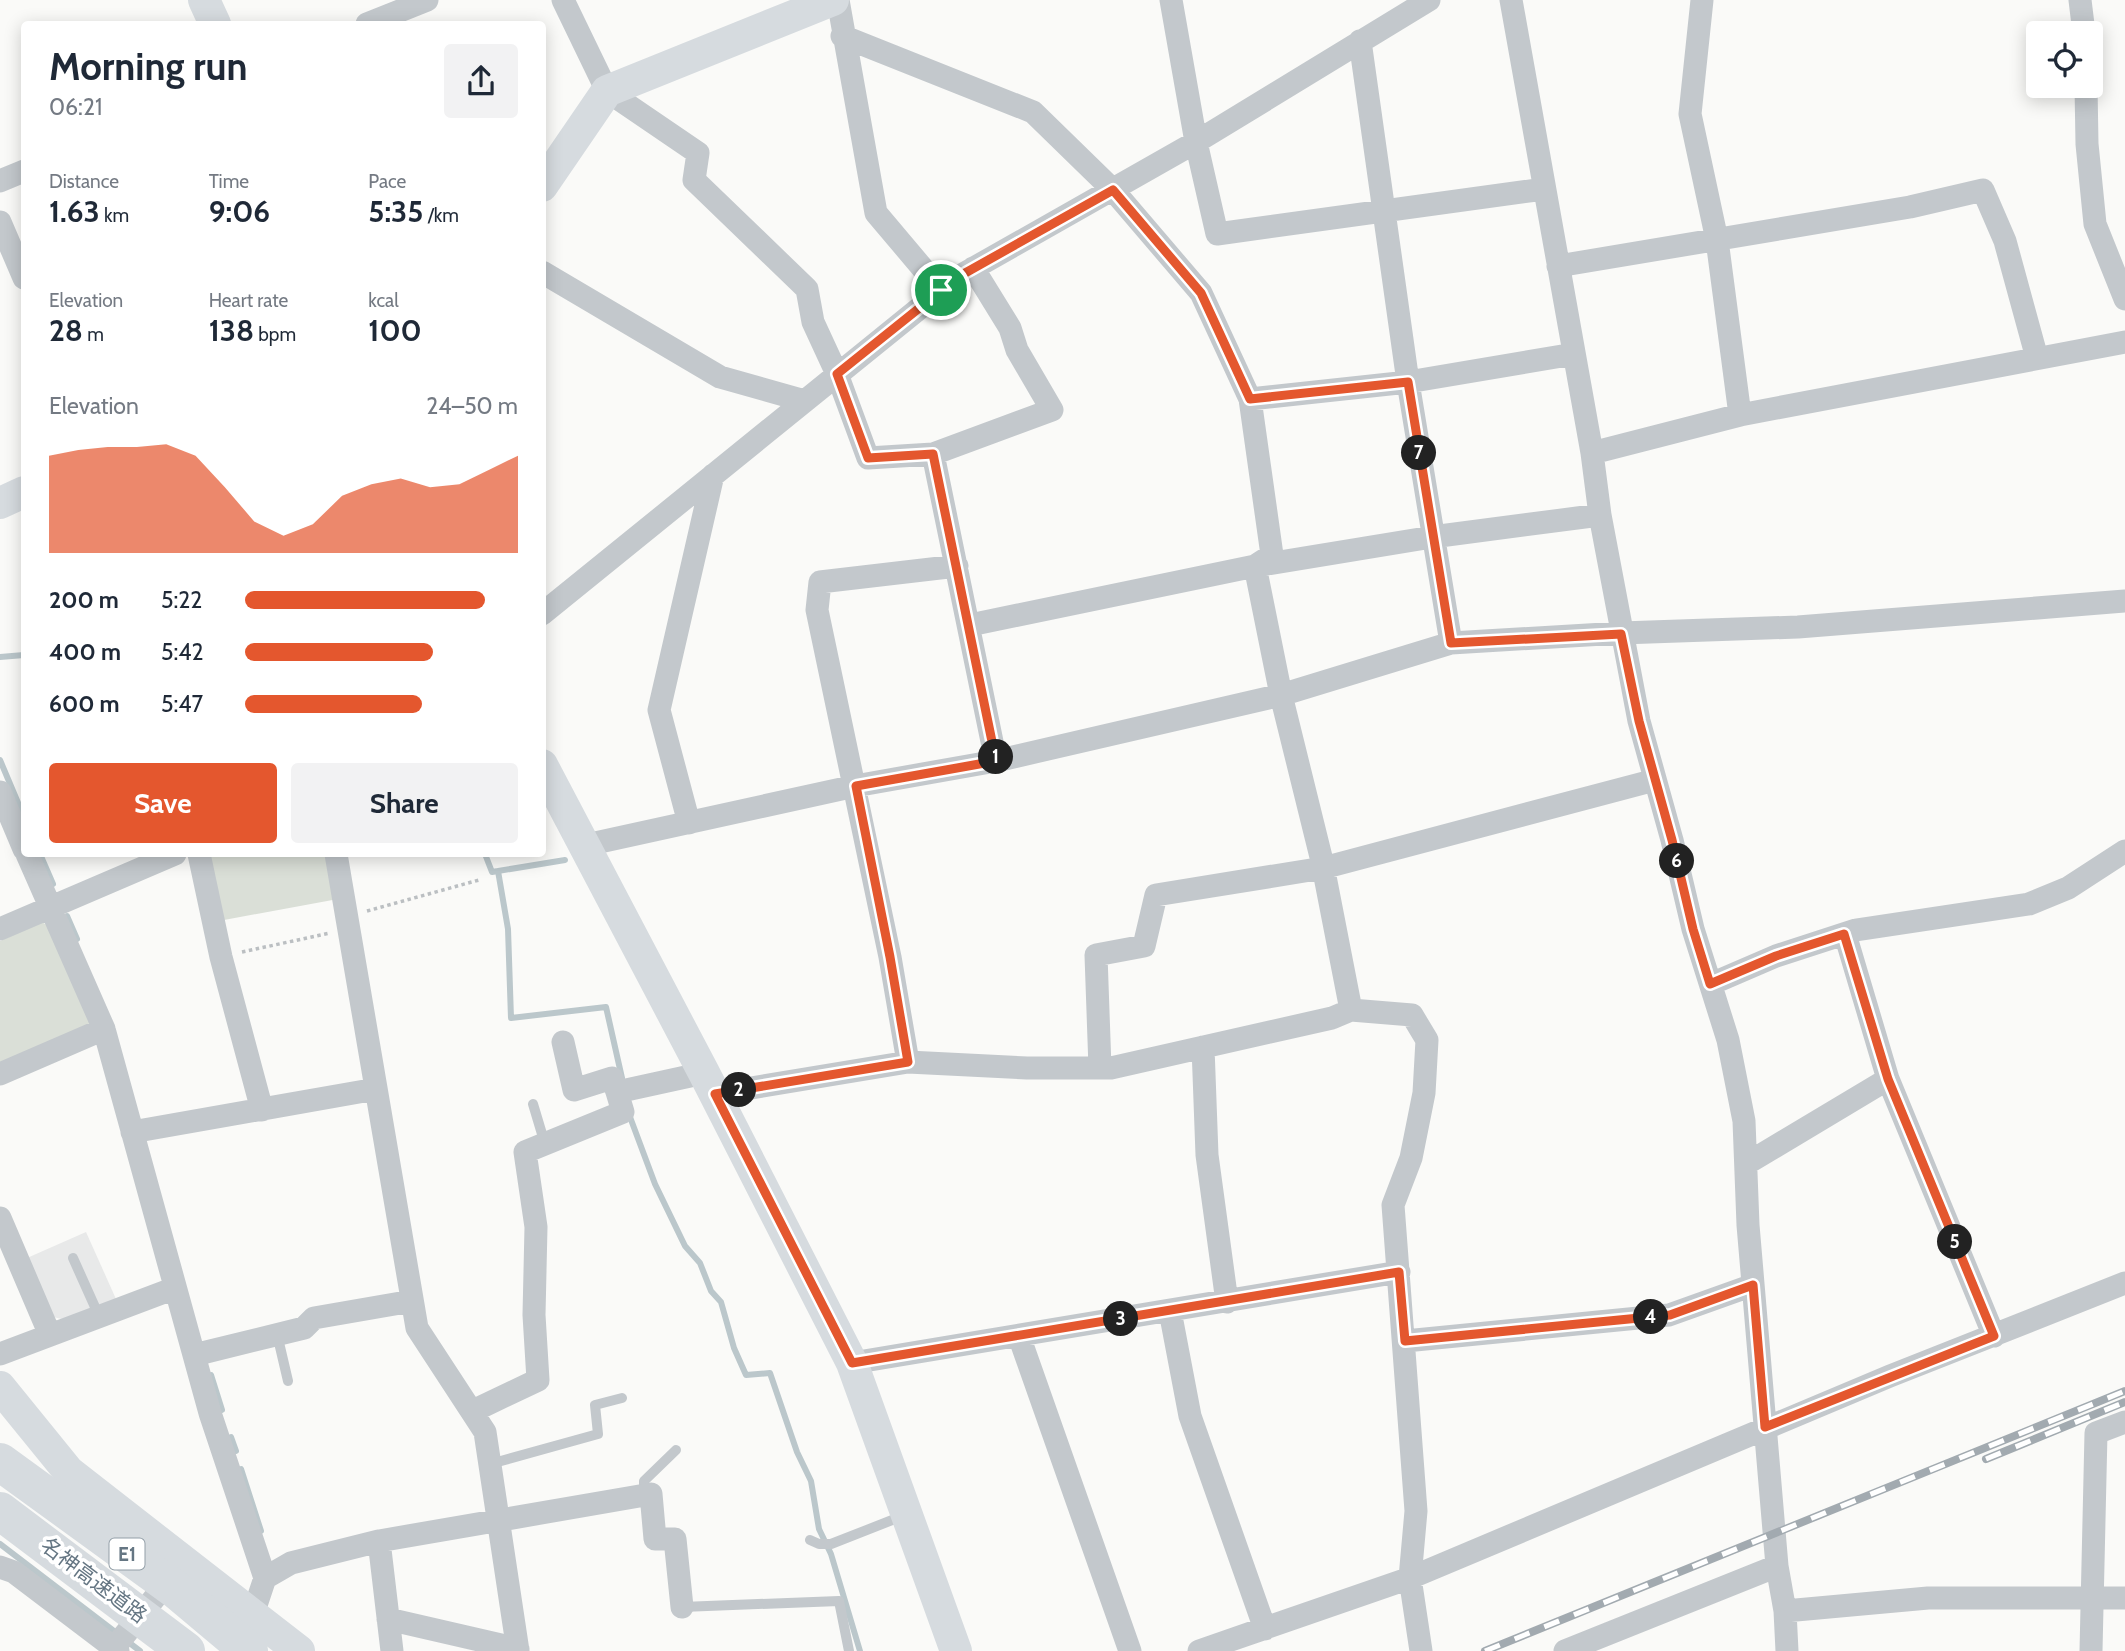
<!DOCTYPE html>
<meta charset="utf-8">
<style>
body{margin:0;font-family:Cabin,"Noto Sans JP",sans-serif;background:#f2f2f3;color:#1f2937;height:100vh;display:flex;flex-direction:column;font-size:26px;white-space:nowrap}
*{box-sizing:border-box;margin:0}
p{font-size:23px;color:#747a83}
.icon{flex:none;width:38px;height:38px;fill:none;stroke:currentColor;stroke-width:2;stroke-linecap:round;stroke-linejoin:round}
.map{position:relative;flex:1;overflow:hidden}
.drawer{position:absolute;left:21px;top:21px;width:525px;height:836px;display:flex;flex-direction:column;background:#fff;border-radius:7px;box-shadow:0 4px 18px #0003}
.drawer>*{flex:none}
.fabs{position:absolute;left:2026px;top:21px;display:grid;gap:14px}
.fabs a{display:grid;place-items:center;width:77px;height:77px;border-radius:7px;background:#fff;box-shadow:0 4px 18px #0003;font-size:35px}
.pin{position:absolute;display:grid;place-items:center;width:60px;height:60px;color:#fff;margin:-30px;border:4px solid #fff;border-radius:50%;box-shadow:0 2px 7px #0007}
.km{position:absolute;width:35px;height:35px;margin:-18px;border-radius:50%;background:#222;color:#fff;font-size:19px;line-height:35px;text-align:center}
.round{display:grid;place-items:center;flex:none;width:74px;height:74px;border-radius:7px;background:#f2f2f3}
.head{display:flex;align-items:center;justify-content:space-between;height:119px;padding:0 28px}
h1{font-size:38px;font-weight:700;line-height:52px}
.figures{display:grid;grid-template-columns:repeat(3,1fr);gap:10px;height:119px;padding:7px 28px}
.figures div{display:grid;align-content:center}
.figures b{font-size:30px;font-weight:700}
.figures small{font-size:19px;font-weight:400}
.figures p{font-size:19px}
.chart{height:196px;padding:14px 28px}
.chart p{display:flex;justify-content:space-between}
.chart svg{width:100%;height:126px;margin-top:7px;fill:#e4572e;opacity:.7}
.primary-button{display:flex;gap:14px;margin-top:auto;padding:14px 28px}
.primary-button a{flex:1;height:80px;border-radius:7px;background:#e4572e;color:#fff;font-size:28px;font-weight:700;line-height:80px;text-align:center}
.primary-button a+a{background:#f2f2f3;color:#1f2937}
ul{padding:0 28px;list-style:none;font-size:23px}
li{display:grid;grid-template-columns:112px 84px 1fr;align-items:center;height:52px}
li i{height:18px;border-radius:9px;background:#e4572e}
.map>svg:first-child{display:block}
.built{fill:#e8e9e9}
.green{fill:#dadfd7}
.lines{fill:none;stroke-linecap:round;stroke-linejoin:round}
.stream{stroke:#bbc7cb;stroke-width:6}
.path{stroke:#bbbfc2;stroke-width:3.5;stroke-dasharray:3.5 3.5;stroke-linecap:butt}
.lane{stroke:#c3c8cc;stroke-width:10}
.street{stroke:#c3c8cc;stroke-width:23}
.secondary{stroke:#d6dbdf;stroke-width:32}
.highway{stroke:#d6dbdf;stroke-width:38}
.rail-casing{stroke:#a2aab0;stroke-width:8}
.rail{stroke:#fff;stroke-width:5;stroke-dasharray:16;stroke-linecap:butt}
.route-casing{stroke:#fff;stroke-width:14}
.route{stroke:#e4572e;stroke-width:9}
.labels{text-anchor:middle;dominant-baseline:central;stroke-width:7;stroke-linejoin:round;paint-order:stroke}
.shield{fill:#fff;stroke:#939fa8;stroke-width:2}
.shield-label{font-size:19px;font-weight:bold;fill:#657683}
.street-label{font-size:21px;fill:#657683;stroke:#fff}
</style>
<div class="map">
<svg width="2125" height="1651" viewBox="0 0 2125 1651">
<rect width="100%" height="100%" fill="#fafaf8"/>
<path class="built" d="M86,1232l30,67 -54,20 -9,-2 -26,-59z"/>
<path class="green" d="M212,854h118l8,45 -114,21 -14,-62z
M42,922l11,7 37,93 -4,6 -86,38v-125z"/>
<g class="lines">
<path class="stream" d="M0,657l24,-2
M0,760l24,57
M40,854l13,30
M485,854l7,18 73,-12
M498,871l10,58 3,89 95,-11 16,71
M67,916l10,23
M630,1117l25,67 30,62 15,17 11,28 10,11 13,46 12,27 24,-2 27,79 14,29 8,48 12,25 29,97
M211,1375l11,35
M231,1437l5,14
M241,1469l20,62
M0,1544l140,107"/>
<path class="path" d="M367,911l112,-31
M242,952l88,-19"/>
<path class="lane" d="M533,1104l12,40
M73,1258l26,58
M277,1334l11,47
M490,1464l108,-30 -3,-29 27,-7
M644,1495v-14l32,-31
M810,1540l9,4h12l74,-29
M682,1607l157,-6 10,50"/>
<path class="street" d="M563,0l44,91 91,62 -4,27 113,109 6,33 24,52 31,84 65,-4 119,-44 -35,-60 -7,-22 -37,-60
M838,0l38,213 65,77
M1171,0l25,142 21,92 327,-45
M1511,0l81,453 8,62 39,206 33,119 21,89 35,111 16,81 4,104 29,341 8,45 2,40
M1702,0l-12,114 27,126 23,175
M2080,0l4,33
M367,24l60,-24
M1360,41l48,341 43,261
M2086,86l1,58 8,80 30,75
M0,181l24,-10
M0,222l24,56
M1558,266l352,-59 73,-17 22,51 32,117
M542,272l178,105 85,24
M1250,399l158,-17 166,-28
M1592,453l148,-38 385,-73
M933,454l63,307
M542,614l416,-337 238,-135 233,-142
M970,625l285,-59 177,-29 168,-22
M0,792l24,57
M689,823l-30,-113 54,-235
M586,845l269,-59 141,-25 285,-66 170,-52 170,-10 177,-6 327,-26
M27,854l77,175 106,384 55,165 -12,36
M199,854l22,103 41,153
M336,854l81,474 68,104 33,219
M0,929l175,-75
M1845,934l43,145 106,257
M1711,984l65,-28 80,-26 173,-26 39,-16 57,-37
M1351,1010l61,5 15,25 -3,53 -13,65 -18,47 23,306 -6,67 11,73
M563,1042l11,48 38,-12 5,14
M1203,1047l4,108 20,147
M908,1062l-18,-105 -73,-347 3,-28 137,-16
M1100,1068l-4,-113 48,-9 12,-51 167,-27 332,-88
M0,1074l104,-45
M715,1094l193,-32 119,6h84l221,-50 19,-8 -29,-149 -41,-166 -26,-129 17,-11 -22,-156 -49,-106 -88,-103 -80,-78 -191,-76
M132,1132l244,-43
M1746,1164l142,-85
M0,1218l50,117
M1170,1311l20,105 75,213
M1019,1336l111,315
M1405,1341l264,-26 84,-30
M0,1354l175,-66
M194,1355l110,-27 10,-10 98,-17
M852,1363l547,-91
M473,1411l65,-31 -4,-65 2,-88 -11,-75 98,-40 -6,-20 87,-19
M379,1541l13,110
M0,1567l14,5 104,79
M265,1578l26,-15 88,-22 272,-47 4,45h20l7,68
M1785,1611l143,-13h197
M388,1619l130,30
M114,1648l60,-74
M1199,1651l211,-73 480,-202 235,-93
M1565,1651l212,-85
M2091,1651l5,-218 29,-11"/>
<path class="secondary" d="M204,0l11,24
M542,186l65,-95 226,-91
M0,503l24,-11
M542,765l162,308 148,290 104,288
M0,1387l69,85 230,179"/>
<path class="highway" d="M0,1462l175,127 74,62
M0,1511l186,140"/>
<defs>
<path id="rail" d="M1986,1459l139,-57
M1485,1651l640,-260"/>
</defs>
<use href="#rail" class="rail-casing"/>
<use href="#rail" class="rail"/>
</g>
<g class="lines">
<defs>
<path id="route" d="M1113,190l88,103 49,106 158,-17 43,261 170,-9 18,87 33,119 21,89 17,55 66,-28 68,-22 44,145 106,257 -229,91 -12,-142 -83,30 -265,26 -6,-69 -547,91 -137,-269 193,-32 -18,-105 -34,-171 140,-25 -63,-307 -65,4 -31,-84 121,-97z"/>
</defs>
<use href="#route" class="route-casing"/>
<use href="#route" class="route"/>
</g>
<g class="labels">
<rect class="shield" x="109.5" y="1538.5" width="35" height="31" rx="5"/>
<g class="shield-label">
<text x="127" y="1554">E1</text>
</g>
<g class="street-label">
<text transform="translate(94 1580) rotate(37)">名神高速道路</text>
</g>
</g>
</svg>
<div class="fabs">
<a><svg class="icon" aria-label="locate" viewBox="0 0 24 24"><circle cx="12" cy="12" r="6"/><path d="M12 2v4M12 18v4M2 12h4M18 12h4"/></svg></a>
</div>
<div class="pin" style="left:941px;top:290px;background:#1e9e55"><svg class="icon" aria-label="arrive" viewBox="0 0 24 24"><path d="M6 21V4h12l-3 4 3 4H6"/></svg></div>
<b class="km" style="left:996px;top:757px">1</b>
<b class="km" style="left:739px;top:1090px">2</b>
<b class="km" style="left:1121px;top:1319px">3</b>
<b class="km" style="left:1651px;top:1317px">4</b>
<b class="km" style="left:1955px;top:1242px">5</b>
<b class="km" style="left:1677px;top:861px">6</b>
<b class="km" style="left:1419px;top:453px">7</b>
<section class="drawer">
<div class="head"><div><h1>Morning run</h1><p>06:21</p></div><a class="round"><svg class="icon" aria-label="share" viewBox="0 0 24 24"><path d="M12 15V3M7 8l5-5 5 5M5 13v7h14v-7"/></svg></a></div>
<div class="figures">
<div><p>Distance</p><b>1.63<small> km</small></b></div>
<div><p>Time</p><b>9:06</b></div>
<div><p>Pace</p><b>5:35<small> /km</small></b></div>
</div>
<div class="figures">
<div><p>Elevation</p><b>28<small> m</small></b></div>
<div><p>Heart rate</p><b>138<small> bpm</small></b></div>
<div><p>kcal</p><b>100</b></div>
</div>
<div class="chart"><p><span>Elevation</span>24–50 m</p>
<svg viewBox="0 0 160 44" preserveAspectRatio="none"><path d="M0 44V10L10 8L20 7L30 7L40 6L50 10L60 21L70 33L80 38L90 34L100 24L110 20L120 18L130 21L140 20L150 15L160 10V44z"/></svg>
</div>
<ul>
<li><b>200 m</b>5:22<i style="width:88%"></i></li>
<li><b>400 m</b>5:42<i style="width:69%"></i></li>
<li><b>600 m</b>5:47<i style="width:65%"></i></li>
</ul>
<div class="primary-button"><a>Save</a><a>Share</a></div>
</section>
</div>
